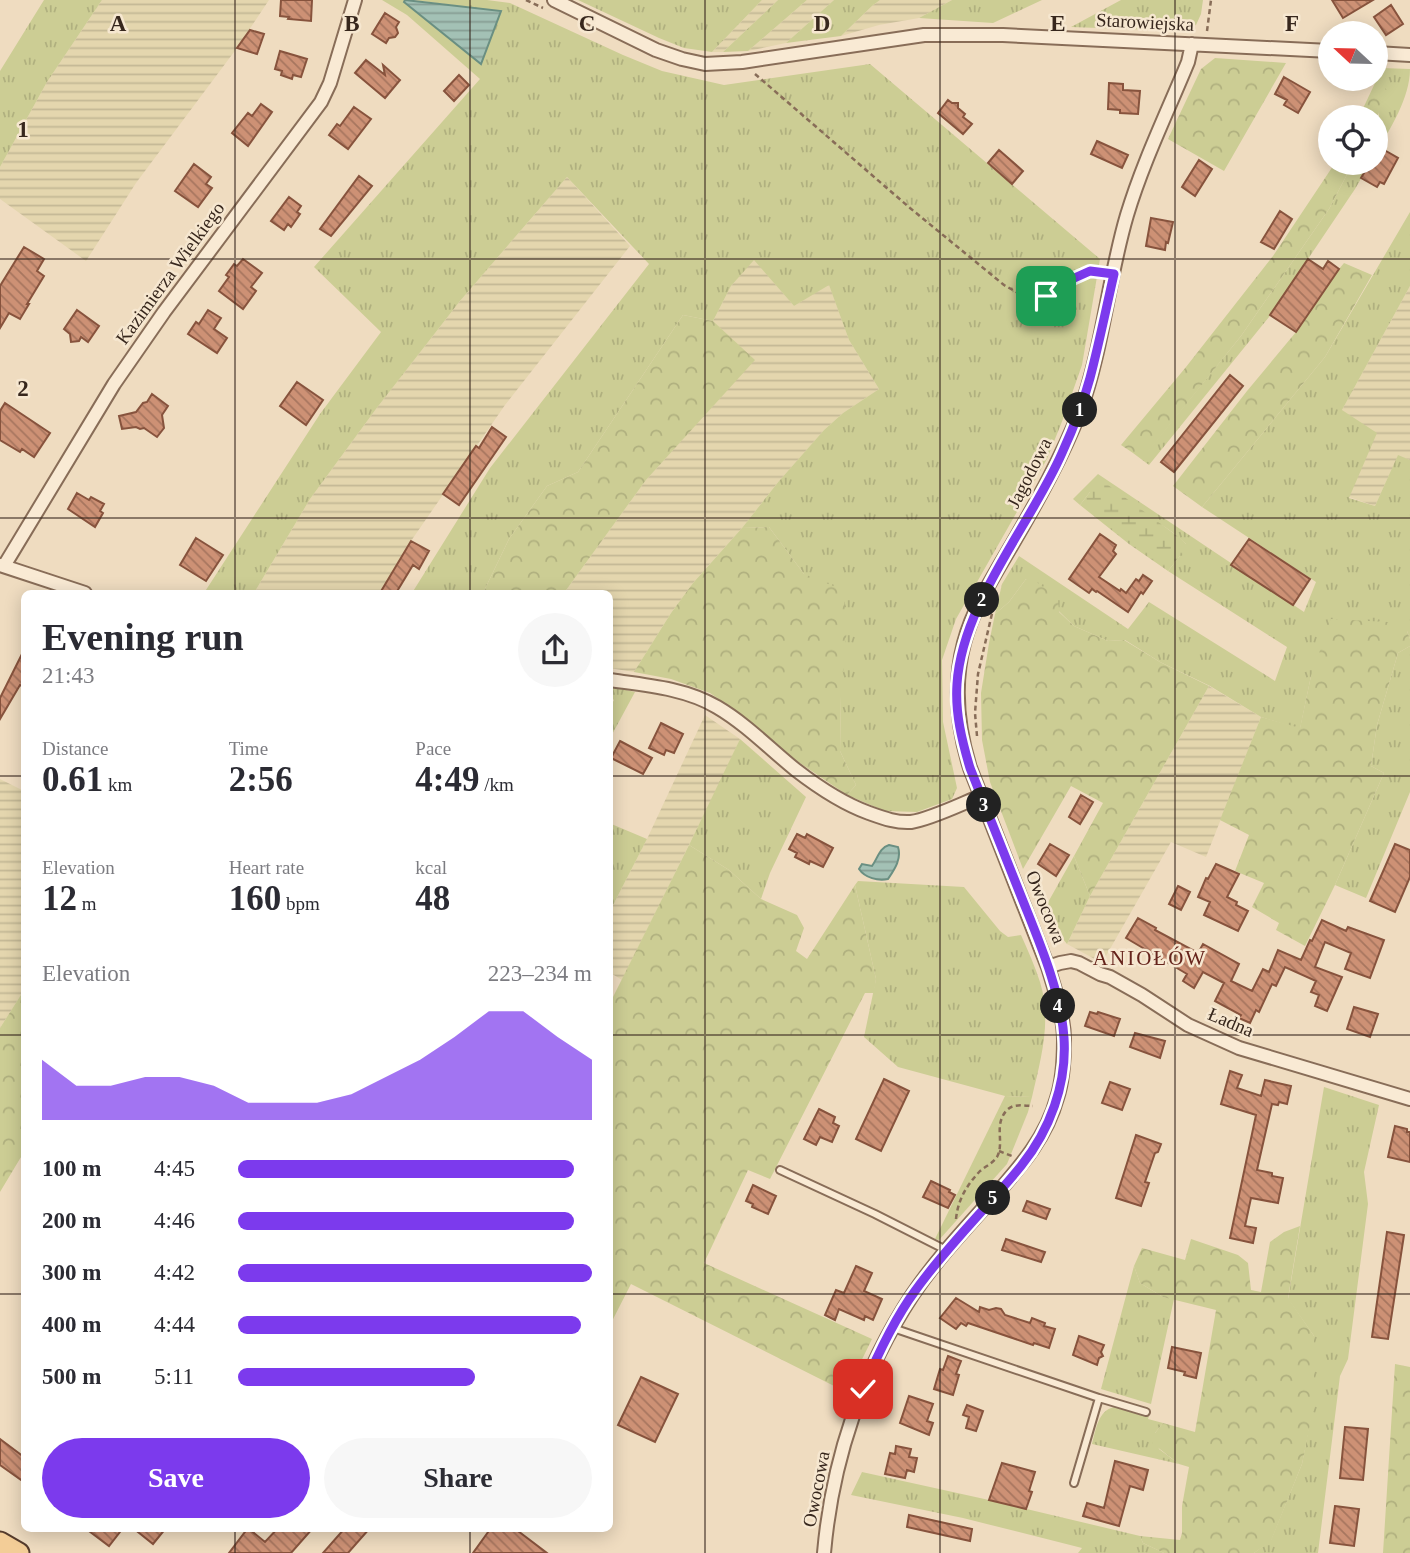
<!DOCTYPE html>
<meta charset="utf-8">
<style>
body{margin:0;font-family:Georgia,serif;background:#f7f7f7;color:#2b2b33;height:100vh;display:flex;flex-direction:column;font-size:26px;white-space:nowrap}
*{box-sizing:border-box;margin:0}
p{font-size:23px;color:#7c7c81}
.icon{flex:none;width:38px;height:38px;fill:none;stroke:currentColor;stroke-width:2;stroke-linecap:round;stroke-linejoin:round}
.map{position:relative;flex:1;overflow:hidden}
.panel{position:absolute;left:21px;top:590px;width:592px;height:942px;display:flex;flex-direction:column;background:#fff;border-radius:10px;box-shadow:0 4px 18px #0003}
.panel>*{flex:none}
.needle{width:46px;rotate:292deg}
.controls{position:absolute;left:1318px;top:21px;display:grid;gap:14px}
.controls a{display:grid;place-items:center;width:70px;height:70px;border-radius:50%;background:#fff;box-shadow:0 4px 18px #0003;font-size:35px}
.pin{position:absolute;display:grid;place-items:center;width:60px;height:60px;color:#fff;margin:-30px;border-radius:14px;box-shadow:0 4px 10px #0006}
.km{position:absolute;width:35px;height:35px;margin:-18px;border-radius:50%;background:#222;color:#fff;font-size:19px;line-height:35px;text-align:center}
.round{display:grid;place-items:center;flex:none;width:74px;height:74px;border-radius:37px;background:#f7f7f7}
.overview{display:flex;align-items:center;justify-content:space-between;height:119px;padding:0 21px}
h1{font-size:38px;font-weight:800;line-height:52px}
.metrics{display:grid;grid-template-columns:repeat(3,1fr);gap:10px;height:119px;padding:7px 21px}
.metrics div{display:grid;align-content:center}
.metrics b{font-size:35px;font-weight:800}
.metrics small{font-size:19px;font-weight:400}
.metrics p{font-size:19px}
.chart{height:196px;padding:14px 21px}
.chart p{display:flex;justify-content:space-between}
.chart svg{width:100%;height:126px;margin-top:7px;fill:#7c3aed;opacity:.7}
.cta{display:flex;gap:14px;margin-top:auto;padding:14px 21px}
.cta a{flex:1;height:80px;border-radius:42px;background:#7c3aed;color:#fff;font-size:28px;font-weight:800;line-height:80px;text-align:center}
.cta a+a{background:#f7f7f7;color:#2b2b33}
ul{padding:0 21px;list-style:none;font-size:23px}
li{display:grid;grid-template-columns:112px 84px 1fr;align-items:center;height:52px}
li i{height:18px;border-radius:9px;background:#7c3aed}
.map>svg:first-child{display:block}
.farmland{fill:url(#farmland-rules)}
.grass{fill:url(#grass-tufts)}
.forest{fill:url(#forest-crowns)}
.wetland{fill:url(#wetland-marsh)}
.park{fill:#cccd94}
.water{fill:url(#water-rules);stroke:#6a8f82;stroke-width:2}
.building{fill:url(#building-back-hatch);stroke:#87533d;stroke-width:2}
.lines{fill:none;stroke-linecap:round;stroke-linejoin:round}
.service-casing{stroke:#886d58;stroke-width:10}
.minor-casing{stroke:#886d58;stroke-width:16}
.primary-casing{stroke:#553b2c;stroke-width:23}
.path{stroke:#886d58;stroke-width:2.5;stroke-dasharray:5 3.5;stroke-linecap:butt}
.service{stroke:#f9ead4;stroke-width:6}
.minor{stroke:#f9ead4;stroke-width:12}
.primary{stroke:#f3cd97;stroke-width:19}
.route-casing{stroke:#fff;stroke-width:14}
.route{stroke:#7c3aed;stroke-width:9}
.grid{fill:none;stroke:#37271d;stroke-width:2;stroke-opacity:0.55}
.labels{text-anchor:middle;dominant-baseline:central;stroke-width:5;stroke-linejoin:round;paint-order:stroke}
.street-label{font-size:19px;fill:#37271d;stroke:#f6e7d0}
.neighbourhood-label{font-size:21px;letter-spacing:2px;fill:#65231b;stroke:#f6e7d0}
.grid-label{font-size:23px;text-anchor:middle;font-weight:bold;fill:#37271d;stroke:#f6e7d0;stroke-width:5;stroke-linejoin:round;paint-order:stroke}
</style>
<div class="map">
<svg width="1410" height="1553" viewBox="0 0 1410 1553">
<defs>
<pattern id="farmland-rules" width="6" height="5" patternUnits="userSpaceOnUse" patternTransform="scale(1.75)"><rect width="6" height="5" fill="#e4d6ae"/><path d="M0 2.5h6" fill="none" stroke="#c4b895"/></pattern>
<pattern id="grass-tufts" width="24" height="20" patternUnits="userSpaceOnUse" patternTransform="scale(1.75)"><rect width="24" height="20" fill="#cccd94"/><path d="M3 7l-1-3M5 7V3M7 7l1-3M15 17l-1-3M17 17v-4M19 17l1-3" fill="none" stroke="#b0b07f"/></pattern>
<pattern id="forest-crowns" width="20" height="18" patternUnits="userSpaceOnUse" patternTransform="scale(1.75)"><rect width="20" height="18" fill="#cccd94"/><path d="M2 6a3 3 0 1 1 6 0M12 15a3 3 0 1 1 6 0" fill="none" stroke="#b0b07f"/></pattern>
<pattern id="wetland-marsh" width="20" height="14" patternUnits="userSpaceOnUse" patternTransform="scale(1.75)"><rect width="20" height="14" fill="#cccd94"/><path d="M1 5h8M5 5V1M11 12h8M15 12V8" fill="none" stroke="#b0b07f"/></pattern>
<pattern id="water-rules" width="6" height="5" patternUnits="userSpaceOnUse" patternTransform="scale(1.75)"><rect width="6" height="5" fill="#a3c1b5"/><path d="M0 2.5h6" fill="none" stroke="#869d93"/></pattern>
<pattern id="building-back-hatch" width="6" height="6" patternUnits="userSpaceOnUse" patternTransform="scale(1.75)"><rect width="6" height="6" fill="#cd9175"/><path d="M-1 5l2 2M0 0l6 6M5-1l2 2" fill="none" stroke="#a7765f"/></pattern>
</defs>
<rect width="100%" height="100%" fill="#efdcc0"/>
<path class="farmland" d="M102,0h167l-32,48 -101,135 -50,78 -86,-62v-32l47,-85z
M762,0h16l-55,52h-11z
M807,0h27l-48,43 -38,8z
M880,0h72l-33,18 -40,7 -38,11 31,-30z
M567,177l63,69 -125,159 -94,136 -31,52h-126l56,-94 66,-90 84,-108z
M754,259l40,47 35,-22 20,56 30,49 -36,24 -19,17 -45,51 -37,47 -49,55 -22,30 -37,59 -25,-4v-75h-45l82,-113 108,-120 -41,-39 18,-35z
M1410,286v174l-12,-4 -23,50 -26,-9 -7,-87z
M1209,686l52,31 -55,140 -35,-15 -69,121 -35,-19 23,-48z
M705,715l35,24 -15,33 -103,208 -13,-8v-59l38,-74z
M0,779l24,12v199l-24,38z"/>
<path class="grass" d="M44,0h58l-55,82 -47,85v-96z
M382,0h23v2l75,61 20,-52 -87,-11h74l23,3 113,52 39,16 62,14 146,-21 230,195 -18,106 -19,54 -16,40 -91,160 -14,41 1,62 14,66 -5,11 -35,13 -32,-1 -38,-16 9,-10 -16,-34 1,-55 -37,-122 -35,-47 -27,1 37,-47 45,-51 19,-17 36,-24 -30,-49 -20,-55 -35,21 -40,-46 -23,26 -18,35 -30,-6 -105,157 -31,14 -38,53 -26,54h-71l78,-125 159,-204 -82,-87 -107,124 -84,108 -66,90 -56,94h-50l116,-179 61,-82 -67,-65 166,-188 -73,-64z
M578,0h184l-50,52 -28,-4 -25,-10z
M778,0h29l-59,51 -25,1z
M834,0h46l-8,6 -31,30 -55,7z
M952,0h90l-49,23 -74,-5z
M1121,0h82l-2,14 -5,11 -14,6 -111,-4z
M1382,68l28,1c0,29 -20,60 -34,84v-32l3,-6 -4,-32z
M1353,163h17l-15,26 -86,128 -120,148 -16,-12 14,-1 94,-116 88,-127z
M1410,212v74l-68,124 35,23 -28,65 26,8 23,-51 12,5v179l-3,-8 -96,45 -11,53 -39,-12 -51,-31 -50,-24 -35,-22 -17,1 -34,-15 -48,-47 -17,23 -14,12 7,-30 17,-28 109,73 21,-27 126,79 12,-34 -119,-76 12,-15 6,-12c-26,-26 -62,-37 -96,-52l-10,13 -7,-6 25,-25 206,138 12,-30 -114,-75 123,-150z
M1410,646v146l-44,106 -31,-13 49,-112 -13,-7 6,-41 21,-72z
M609,686l26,6 -26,48v-31l5,-9 -5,-4z
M740,739l66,58 -36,76 -9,26 -32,-29 -40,-25z
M609,823l38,16 -38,74z
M1074,856l16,40 -23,48 -25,-31z
M858,881l106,6 36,44 8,6 13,-2c7,16 14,31 19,47 12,38 1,77 -8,115l-27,-1 -107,-29 -34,-30 12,-58 -21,-94z
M1324,1087l55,18 -15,67 4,32 -20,155 -8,17 -22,177h-64l17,-13 31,-76 11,-59 1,-69 -26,-37z
M1134,1266l6,17 23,14 11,2 -23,105 -50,-15z
M1114,1407l35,9 -1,3 15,4 -8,10 4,16 20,15 -87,-20c4,-15 6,-33 22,-37z
M862,1472l127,28 151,36 3,7 21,10h-86l4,-5 -119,-30 -112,-23z"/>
<path class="forest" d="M1215,58l71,5 -62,108 -56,-32 33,-70z
M1375,83l7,2 5,5 -11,31v-4h-17z
M1335,163h18l-24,46 -88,127 -94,117h-14l-12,-8 65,-78 87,-111z
M1344,263l28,12 -47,82 -123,150 -29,-21 74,-95 49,-59 43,-63z
M683,315l30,6 42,39 -109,120 -82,113h-81l26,-54 38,-53 31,-14z
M769,527l35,47 39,16 4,37 -6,69 -1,55 16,34 -9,10 -53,-36 -55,-46 -29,-20 -39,-14 -37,-7 37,-59 22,-30 49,-55z
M1026,579l12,4 20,15 1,14 15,14 34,15 16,-1 36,22 49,24 -119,210 -16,-40 29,-53 -32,-17 -48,83 -33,-87 -8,-42 -1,-47 8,-50 6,-29 14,-12z
M1331,619l57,3 19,9 3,8v7l-12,7 -21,72 -6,41 13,7 -49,112 -30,61 -29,-16 3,-7 -27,-16 12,-24 -29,-12 14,-36 -29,-15 41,-103 39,11 11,-52z
M689,845l40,25 32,29 36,16 7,13 -8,23 11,8 48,-74 21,94 -2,14h-9l-95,186 -22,-9 -44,93 168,76 -26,53 -215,-108 -22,43v-322z
M24,990v162l-24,40v-164z
M1300,1226l-12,72 26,38v69l-12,59 -31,77 -17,12h-90l-21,-10 -3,-7 40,4 2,-7v-27l7,-39 -10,-3 -27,-21 3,-10 8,-10 32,9 21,-122 -53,-13 -23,-14 -6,-17 8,-18 43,12 6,-21 47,16 10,8 3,27 10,2 9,-50 14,-10z
M1395,1364l15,3v186h-27z"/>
<path class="wetland" d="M1101,484l7,1 72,53 6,6 4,10 -10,2 -12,15 -39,-27 -49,-39 10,-13z"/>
<path class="park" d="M1005,1096l27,1 -4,15 -21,52 -68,76 -4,-1z"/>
<path class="water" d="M405,0l96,11 -20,53 -77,-62z
M889,845l9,2c4,12 -4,23 -10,32 -10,2 -23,-1 -29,-10l3,-5 10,2c6,-8 7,-18 17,-21z"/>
<path class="building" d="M281,0h31l-1,21 -23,-2 1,-2 -9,-1z
M1332,0h41l-30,18z
M1391,5l12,19 -17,11 -12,-18z
M385,13l14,9 -3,5 2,6 -3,4 -6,1 -3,5 -14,-9z
M250,30l14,4 -7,20 -20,-6z
M280,51l27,8 -6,18 -8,-2 -1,4 -11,-4 1,-4 -7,-2z
M366,60l19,15 -2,-10 17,15 -15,18 -30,-25z
M459,75l10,10 -15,16 -10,-10z
M1284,77l26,15 -12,21 -14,-8 3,-5 -12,-6z
M1109,83l14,1v6l17,1 -2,23 -18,-1v-3l-12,-1z
M948,100l4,3h6v5l7,6 -2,3 9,7 -9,10 -25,-21z
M261,104l11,8 -24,34 -16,-13 16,-20 4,3z
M354,107l17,12 -23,30 -19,-14 8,-11 3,2z
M1097,141l31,14 -6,13 -31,-14z
M1376,148l7,4 3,-1 12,7 -14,26 -4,-2 -3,5 -16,-9 9,-15h6z
M999,150l24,21 -11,13 -24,-21z
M1199,160l13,9 -17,27 -13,-9z
M194,164l17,13 -5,7 6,4 -14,19 -23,-16z
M359,176l13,10 -41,50 -11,-7z
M289,197l12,9 -4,6 3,2 -9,13 -3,-3 -4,6 -13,-9z
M1280,211l12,8 -18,30 -13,-7z
M1151,218l22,4 -5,21 -2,-1 -1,8 -19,-4z
M24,247l20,12 -7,12 7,5 -17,28h2l-9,15 -11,-6 -9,15v-42z
M243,259l19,14 -11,14 5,4 -13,18 -24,-18 10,-14 -3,-2 8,-11 3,2z
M1308,259l15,10 5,-8 11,8 -43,63 -26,-17z
M77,310l22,16 -11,16 -7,-5 -2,4 -8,1 -1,-8 -6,-5z
M208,310l13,8 -7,11 13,9 -10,15 -29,-19 8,-12 3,2z
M1230,375l13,11 -69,86 -13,-10z
M297,382l26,18 -17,25 -26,-19z
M152,394l16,12 -6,9 2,13 -7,9 -13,-9 -4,1 -4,-2 -14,2 -3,-13 17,-4 7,-9 4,-1z
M5,403l45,30 -16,24 -12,-8 -2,3 -20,-12v-29z
M492,427l14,10 -47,68 -16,-11 33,-48 3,2z
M77,493l12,7 2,-3 13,7 -4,7 3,2 -8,14 -27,-18z
M1100,534l16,11 -3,6 3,3 -17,23 21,14 1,-2 5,4 10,-14 3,2 4,-6 9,6 -9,13 -2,-2 -13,20 -31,-21 -1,1 -4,-3 -3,4 -20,-14z
M196,538l27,17 -17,26 -26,-16z
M1249,539l61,40 -17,26 -62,-40z
M411,541l18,10 -10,18 -6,-4 -17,28h-16z
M24,650v37l-4,-2 -20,34v-21z
M661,723l22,11 -9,19 -8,-3 -2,5 -15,-7z
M620,741l32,17 -9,16 -32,-16z
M1081,795l12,7 -13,22 -11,-7z
M797,834l8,4 2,-4 26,14 -10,19 -13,-6 -1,3 -14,-7 2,-4 -8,-4z
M1050,844l19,11 -13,21 -18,-12z
M1395,844l15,6v27l-15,35 -25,-11z
M1216,864l23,10 -12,23 10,5 -1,3 12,6 -10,20 -34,-16 6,-13 -12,-5 8,-19 2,1z
M1178,886l12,6 -9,18 -12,-6z
M1138,918l18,10 -1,2 43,23 5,-9 36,20 -8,17 21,10 11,-22 6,3 9,-22 23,10 9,-20 2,1 10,-21 24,11 2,-4 36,13 -14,38 -25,-9 6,-16 -26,-11 -10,25 27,10 -15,34 -12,-5 4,-11 -8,-3 5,-11 -31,-14 -9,19 -4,-2 -13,28 -3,-2 -6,13 -11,-5 2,-3 -26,-14 9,-18 -21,-11 -9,16 -11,-7 4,-7 -61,-36z
M1354,1007l24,7 -8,23 -23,-8z
M1090,1012l7,2 1,-2 22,7 -6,17 -29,-10z
M1135,1033l30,8 -5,17 -30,-11z
M1230,1071l12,4 -5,13 24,8 4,-16 26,6 -4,18 -8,-2 -1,3 -6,-1 -15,66 15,3v3l11,2 -5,25 -27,-5 -6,28 11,2 -3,15 -23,-5 26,-123 -35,-11z
M884,1079l25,12 -28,60 -25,-12z
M1110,1082l20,7 -8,21 -20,-7z
M819,1109l16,8 -2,6 6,3 -7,16 -12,-5 -4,8 -12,-6z
M1395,1126l12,3v3h3v30l-22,-5z
M1136,1135l25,9 -3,8 -3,1 -10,29 4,1 -8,23 -25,-8z
M931,1181l19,9 -1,2 6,3 -7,13 -25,-11z
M753,1185l23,11 -8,18 -16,-7 1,-3 -7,-3z
M1027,1201l23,8 -4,10 -23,-8z
M1387,1232l17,3 -16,104 -16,-2z
M1006,1239l39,13 -4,10 -39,-12z
M856,1266l16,7 -8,18 18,8 -9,21 -8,-4 -1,4 -25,-11 -4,11 -10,-5 11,-25 8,3z
M956,1298l23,14 1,-5 9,3 7,-2 5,1 4,6 25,8 2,-5 13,5 -1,3 11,3 -6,19 -15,-5 -1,2 -65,-22 -2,3 -5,-3 -5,6 -16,-11z
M1079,1336l25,9 -3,7 2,4 -4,2 -2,7 -24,-10z
M1172,1347l29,6 -5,25 -12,-3 1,-3 -17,-4z
M948,1356l13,5 -5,13 3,1 -6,20 -19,-6 6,-20 3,1z
M641,1377l37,17 -23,48 -37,-17z
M909,1396l24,8 -6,17 6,2 -4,12 -29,-12z
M967,1405l16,6 -7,20 -10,-3 3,-11 -6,-2z
M1345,1427l23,2 -5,51 -23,-2z
M0,1439l24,18v25l-24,-17z
M896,1446l15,3 -2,8 8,1 -3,14 -7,-2 -2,8 -20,-4 5,-21 5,1z
M1115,1461l33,9 -5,20 -13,-4 -11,40 -36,-10 4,-13 17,5z
M1002,1463l33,9 -6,19 3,1 -6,17 -37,-9z
M1335,1506l24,3 -5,37 -24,-3z
M909,1515l63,14 -2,12 -63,-14z
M85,1528h38l-14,18z
M133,1528h33l-13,16z
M248,1528l17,14 13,-14h35l-22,25h-62z
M345,1528h25l-22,25h-25z
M491,1528h23l33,25h-74z"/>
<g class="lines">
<defs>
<path id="service" d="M780,1170l95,44 71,36
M893,1328l206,70 47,14
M1074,1483l25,-85"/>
<path id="minor" d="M554,0l102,50 26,9 23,5 37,-2 182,-27h79l327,16
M1376,53l34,2
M0,565l85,28
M4,566l110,-182 50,-72 157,-210 9,-19 25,-83
M609,680c36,5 76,8 108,27 29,17 53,42 79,63 22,17 48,34 73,43 14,5 27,10 42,9 20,-3 50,-18 70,-26
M1048,967l12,-4 11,-2 8,2 21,11 10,3 32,18 46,30 51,23 171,51
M824,1553c8,-92 38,-182 89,-259 23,-34 51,-64 78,-94 27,-31 55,-61 66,-102 6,-18 7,-39 7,-58 0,-24 -9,-50 -16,-73l-78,-199c-13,-42 -17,-83 -6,-125 9,-35 31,-69 49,-100 25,-43 49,-86 67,-132 23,-63 28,-132 47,-196 16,-53 40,-102 61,-153l4,-18"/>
<path id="primary" d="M0,1542l19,11"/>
</defs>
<use href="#service" class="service-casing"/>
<use href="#minor" class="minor-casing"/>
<use href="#primary" class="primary-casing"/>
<path class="path" d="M526,0l17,8
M1207,31l4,-31
M755,74l155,134 94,77 28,16c6,-2 12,-3 17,-6 16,-10 30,-25 51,-23
M977,736l-2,-23 3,-39 16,-69
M999,1151l13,5
M956,1219c2,-20 11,-34 24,-48 6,-5 13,-8 17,-14 8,-15 -4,-32 10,-47 7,-7 17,-4 26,-4"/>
<use href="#service" class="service"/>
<use href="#minor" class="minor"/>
<use href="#primary" class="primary"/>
</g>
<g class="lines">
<defs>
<path id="route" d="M863,1389c14,-33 30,-68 52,-98 32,-45 72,-83 106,-125 29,-36 46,-82 43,-128 -3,-47 -26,-99 -43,-142 -17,-42 -34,-85 -51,-128 -8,-27 -15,-55 -13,-84 5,-81 73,-158 105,-231 11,-24 21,-49 28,-75 9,-34 16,-69 24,-104l-24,-3 -20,9 -24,16"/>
</defs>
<use href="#route" class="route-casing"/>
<use href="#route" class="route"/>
</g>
<path class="grid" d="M235,0v593M470,0v593M705,0v1553M940,0v1553M1175,0v1553M0,259h1410M0,518h1410M0,776h24M609,776h801M0,1035h24M609,1035h801M0,1294h24M609,1294h801M235,1528v25M470,1528v25"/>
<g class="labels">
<g class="street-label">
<text transform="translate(1145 22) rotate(3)">Starowiejska</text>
<text transform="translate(170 273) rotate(-54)">Kazimierza Wielkiego</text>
<text transform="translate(1029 473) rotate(-63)">Jagodowa</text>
<text transform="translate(1046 907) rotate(68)">Owocowa</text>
<text transform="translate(1231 1022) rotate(23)">Ładna</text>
<text transform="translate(816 1489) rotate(-79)">Owocowa</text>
</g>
<g class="neighbourhood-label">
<text x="1150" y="958">ANIOŁÓW</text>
</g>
</g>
<g class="grid-label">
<text x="118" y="31">A</text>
<text x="352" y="31">B</text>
<text x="587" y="31">C</text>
<text x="822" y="31">D</text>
<text x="1058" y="31">E</text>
<text x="1292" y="31">F</text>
<text x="23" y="137">1</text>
<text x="23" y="396">2</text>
</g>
</svg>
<div class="controls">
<a><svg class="needle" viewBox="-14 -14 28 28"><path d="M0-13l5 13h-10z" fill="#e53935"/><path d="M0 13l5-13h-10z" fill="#7c7c81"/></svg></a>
<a><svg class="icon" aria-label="locate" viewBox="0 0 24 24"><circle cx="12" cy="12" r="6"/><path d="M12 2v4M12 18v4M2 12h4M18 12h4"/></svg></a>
</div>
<div class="pin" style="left:1046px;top:296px;background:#1e9e55"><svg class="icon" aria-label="arrive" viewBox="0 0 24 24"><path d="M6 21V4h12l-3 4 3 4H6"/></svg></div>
<div class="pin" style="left:863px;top:1389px;background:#d93025"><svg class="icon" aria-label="check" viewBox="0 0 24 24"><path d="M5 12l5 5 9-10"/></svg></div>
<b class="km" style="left:1080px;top:410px">1</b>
<b class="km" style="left:982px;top:600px">2</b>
<b class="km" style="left:984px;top:805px">3</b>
<b class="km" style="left:1058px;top:1006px">4</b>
<b class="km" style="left:993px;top:1198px">5</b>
<section class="panel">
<div class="overview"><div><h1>Evening run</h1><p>21:43</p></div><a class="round"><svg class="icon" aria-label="share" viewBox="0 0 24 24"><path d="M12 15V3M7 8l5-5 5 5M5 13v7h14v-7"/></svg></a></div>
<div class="metrics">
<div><p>Distance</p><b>0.61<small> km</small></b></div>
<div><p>Time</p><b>2:56</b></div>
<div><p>Pace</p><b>4:49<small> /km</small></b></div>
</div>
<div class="metrics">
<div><p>Elevation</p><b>12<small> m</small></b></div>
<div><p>Heart rate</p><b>160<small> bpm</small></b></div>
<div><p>kcal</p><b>48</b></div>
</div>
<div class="chart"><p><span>Elevation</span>223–234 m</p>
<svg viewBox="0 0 160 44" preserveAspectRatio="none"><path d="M0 44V23L10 32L20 32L30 29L40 29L50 32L60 38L70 38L80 38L90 35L100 29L110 23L120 15L130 6L140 6L150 15L160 23V44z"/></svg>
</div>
<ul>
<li><b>100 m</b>4:45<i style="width:95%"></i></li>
<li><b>200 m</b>4:46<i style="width:95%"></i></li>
<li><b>300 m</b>4:42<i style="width:100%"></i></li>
<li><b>400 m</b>4:44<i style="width:97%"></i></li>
<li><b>500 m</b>5:11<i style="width:67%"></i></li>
</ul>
<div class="cta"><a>Save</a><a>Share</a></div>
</section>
</div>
